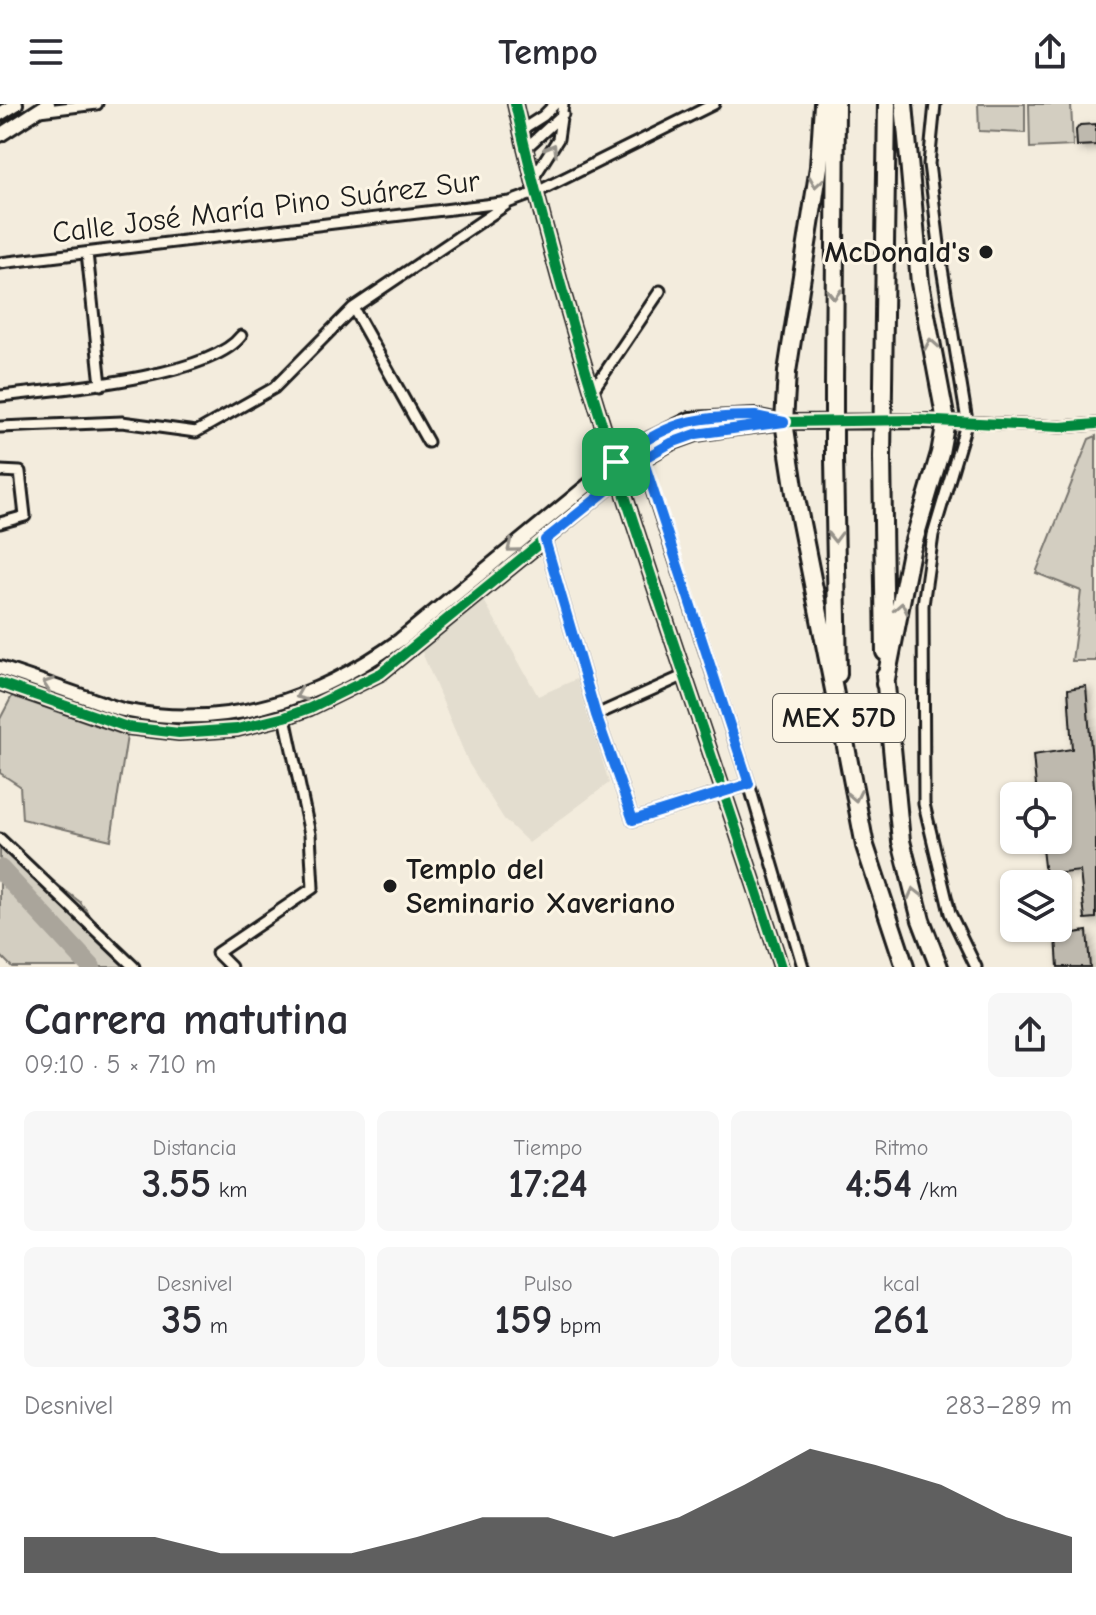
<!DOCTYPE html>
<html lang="es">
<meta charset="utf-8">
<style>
body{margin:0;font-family:"Comic Neue",sans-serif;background:#f7f7f7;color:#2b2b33;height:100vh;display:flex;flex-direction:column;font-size:30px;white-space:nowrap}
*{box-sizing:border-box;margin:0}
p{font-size:26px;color:#7c7c81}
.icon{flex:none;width:44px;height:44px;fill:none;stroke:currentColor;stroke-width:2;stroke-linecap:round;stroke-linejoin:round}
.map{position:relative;height:863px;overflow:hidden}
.details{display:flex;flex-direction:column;background:#fff;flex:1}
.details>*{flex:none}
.tools{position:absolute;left:1000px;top:678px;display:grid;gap:16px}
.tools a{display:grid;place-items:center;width:72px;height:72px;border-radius:12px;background:#fff;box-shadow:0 2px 6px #0004;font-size:40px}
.pin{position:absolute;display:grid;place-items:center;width:68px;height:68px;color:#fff;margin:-34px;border-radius:16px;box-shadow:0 4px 12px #0006}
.round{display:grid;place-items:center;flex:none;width:84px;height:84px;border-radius:12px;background:#f7f7f7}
.overview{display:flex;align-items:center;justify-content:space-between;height:136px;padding:0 24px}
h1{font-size:44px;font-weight:700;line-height:60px}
.metrics{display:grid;grid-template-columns:repeat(3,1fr);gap:12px;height:136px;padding:8px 24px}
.metrics div{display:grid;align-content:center;border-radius:12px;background:#f7f7f7;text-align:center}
.metrics b{font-size:40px;font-weight:700}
.metrics small{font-size:22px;font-weight:400}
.metrics p{font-size:22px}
.chart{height:224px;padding:16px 24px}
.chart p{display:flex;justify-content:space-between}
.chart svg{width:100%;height:144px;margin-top:8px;fill:#1c1c1c;opacity:.7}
header{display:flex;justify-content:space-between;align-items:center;height:104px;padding:0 24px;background:#fff;font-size:36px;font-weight:700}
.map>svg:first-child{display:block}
.built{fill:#e3ddcf}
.green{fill:#d3cec1;stroke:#78756e;stroke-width:2}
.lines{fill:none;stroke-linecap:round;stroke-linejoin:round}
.river{stroke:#aaa59b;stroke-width:20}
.building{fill:#beb9ae;stroke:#1c1c1c;stroke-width:2;filter:url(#shadow)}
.street-casing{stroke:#1c1c1c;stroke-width:15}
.secondary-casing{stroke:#1c1c1c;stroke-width:18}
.highway-casing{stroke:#1c1c1c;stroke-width:22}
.street{stroke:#fcf5e5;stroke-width:9}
.secondary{stroke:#fcf5e5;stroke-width:12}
.highway{stroke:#fcf5e5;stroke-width:16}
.highway-bridge-casing{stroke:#1c1c1c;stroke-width:22;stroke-linecap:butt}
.highway-bridge{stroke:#fcf5e5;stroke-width:16}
.cycleway-casing{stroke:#fcf5e5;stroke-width:15}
.cycleway{stroke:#00873e;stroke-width:10}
.oneway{stroke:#97938b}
.route-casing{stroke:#fff;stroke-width:16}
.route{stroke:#1a73e8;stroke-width:10}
.poi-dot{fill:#1c1c1c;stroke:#fcf5e5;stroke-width:3}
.labels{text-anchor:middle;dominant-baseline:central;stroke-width:6;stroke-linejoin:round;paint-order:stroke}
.shield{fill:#fcf5e5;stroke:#5f5d58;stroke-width:2}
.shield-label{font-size:28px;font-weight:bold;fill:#1c1c1c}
.street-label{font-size:30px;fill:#1c1c1c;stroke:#fcf5e5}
.poi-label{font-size:30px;font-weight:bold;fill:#1c1c1c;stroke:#fcf5e5;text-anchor:end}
</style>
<header><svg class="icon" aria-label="menu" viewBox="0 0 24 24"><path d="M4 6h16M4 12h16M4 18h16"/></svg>Tempo<svg class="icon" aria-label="share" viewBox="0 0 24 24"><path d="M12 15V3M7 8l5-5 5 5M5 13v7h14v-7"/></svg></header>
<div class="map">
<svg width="1096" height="863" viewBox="0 0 1096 863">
<defs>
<filter id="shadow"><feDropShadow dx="3.5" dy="3.5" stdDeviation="4" flood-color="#0004"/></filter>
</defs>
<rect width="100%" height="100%" fill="#f3ecdd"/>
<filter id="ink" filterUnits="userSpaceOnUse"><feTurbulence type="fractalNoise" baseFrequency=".0125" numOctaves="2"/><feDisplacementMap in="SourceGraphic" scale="16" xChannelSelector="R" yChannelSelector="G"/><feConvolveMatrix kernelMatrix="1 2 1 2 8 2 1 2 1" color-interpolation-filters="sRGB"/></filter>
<g filter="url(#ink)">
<path class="built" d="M482,493l56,99 41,-18 30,105 -80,60 -25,-24 -35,-55 -48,-114z"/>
<path class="green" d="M978,0h47v29l-46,-2z
M1029,0h42l2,42 -43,2z
M1096,332v225h-24l9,-70 -45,-18 53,-134z
M12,592l115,40 -16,104 -89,-21 -2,-33 -20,-13v-54z
M0,736l80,62 49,65h-117l-12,-12z"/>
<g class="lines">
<path class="river" d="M0,765l91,98"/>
</g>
<path class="building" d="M1096,20v21l-19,1 -1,-16 4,-5z
M1086,582l10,126v106l-11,1 -5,-48 -35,4 -4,-35h17v-44h-21l-4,-41 39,-6 -4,-60z
M1087,827l3,36h-32l-2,-31z"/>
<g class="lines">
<defs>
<path id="street" d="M935,0l-6,60 13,104 25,153 -34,114 -10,70 1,199 26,109 26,54
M39,7l58,-7
M521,26l22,-14 12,-12
M525,45l38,-35
M532,76l26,-41 5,-35
M87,149l14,132
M0,159l510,-61 25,-9 179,-89
M353,204l75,134
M593,286l67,-99
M0,292c53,-6 209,-18 241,-60
M946,317l115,6 35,-3
M0,323l122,-5 74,10 78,-44 79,-80 154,-104
M637,341l112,339 54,183
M0,367l20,1 5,44 -25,7
M545,436l51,175 37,105 116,-36
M596,611l87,-39
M0,735l134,128
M231,863l-14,-14 96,-65 -3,-54 -25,-117"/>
<path id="secondary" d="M515,0c66,294 175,576 266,863
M0,10l16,-10
M0,31l48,-31
M0,564c27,9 54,18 82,28 13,4 27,11 41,14 103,21 194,-10 277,-70l237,-195 53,-26 65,-3 20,4
M0,579l127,44 52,6 58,-4 48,-12 25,-9 71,-35 262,-214 28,-16 25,-9 32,-5 56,-7 162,-1"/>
<path id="highway" d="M823,0l-4,63 -32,205 -3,50 11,71 44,222
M883,282l4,-282
M834,284l2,-284
M882,353l3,195
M834,355l4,215
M885,571l16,166 20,79 18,47
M885,580l26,-133 29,-98 6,-32 -26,-138 -16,-179
M838,601l27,141 40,121"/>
</defs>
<use href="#street" class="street-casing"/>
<use href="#secondary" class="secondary-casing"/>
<use href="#highway" class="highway-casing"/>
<use href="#street" class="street"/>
<use href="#secondary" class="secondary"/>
<use href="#highway" class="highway"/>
<defs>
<path id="highway-bridge" d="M882,353l1,-71
M834,355v-71"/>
</defs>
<use href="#highway-bridge" class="highway-bridge-casing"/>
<use href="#highway-bridge" class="highway-bridge"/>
<defs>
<path id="cycleway" d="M515,0c66,294 175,576 266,863
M0,579l127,44 52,6 58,-4 48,-12 25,-9 71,-35 262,-214 28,-16 25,-9 88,-12 131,-2 146,7 35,-3"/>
</defs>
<use href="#cycleway" class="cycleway-casing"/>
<use href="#cycleway" class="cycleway"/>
</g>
<defs><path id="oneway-chevron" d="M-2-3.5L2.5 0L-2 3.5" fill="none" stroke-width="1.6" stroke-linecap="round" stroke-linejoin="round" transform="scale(2)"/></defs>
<g class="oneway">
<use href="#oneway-chevron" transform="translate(552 45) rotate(-60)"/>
<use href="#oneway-chevron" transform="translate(816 78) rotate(99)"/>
<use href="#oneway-chevron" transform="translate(834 190) rotate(90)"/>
<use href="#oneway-chevron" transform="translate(931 240) rotate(-100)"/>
<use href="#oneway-chevron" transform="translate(835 433) rotate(89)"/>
<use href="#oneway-chevron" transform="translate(512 443) rotate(141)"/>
<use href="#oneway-chevron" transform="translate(901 504) rotate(-79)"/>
<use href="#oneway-chevron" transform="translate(48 580) rotate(-161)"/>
<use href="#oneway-chevron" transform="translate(301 591) rotate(157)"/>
<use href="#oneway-chevron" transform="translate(855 692) rotate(79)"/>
<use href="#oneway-chevron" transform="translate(914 789) rotate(-104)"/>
</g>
</g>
<g class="lines" filter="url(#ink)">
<defs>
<path id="route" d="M755,312l29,6 -88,12 -25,9 -28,16 106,325 -116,36 -37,-105 -51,-175 76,-61 -5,-17c49,-40 78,-46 139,-46z"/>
</defs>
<use href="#route" class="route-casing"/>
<use href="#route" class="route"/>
</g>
<g class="poi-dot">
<circle cx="986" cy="148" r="8"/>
<circle cx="390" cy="782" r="8"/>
</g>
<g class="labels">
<rect class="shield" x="773" y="590" width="132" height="48" rx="6"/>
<g class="shield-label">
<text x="839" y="614">MEX 57D</text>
</g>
<g class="street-label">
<text transform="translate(266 103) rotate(-7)">Calle José María Pino Suárez Sur</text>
</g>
<g class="poi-label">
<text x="970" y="148">McDonald's</text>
<text x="406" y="765" text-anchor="start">Templo del<tspan x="406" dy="34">Seminario Xaveriano</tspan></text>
</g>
</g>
</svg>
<div class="tools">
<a><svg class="icon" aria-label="locate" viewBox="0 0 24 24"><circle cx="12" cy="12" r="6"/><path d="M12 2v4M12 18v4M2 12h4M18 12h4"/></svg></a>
<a><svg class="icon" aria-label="layers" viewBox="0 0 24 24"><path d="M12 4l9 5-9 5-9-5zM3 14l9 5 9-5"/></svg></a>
</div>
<div class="pin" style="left:616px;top:358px;background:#1e9e55"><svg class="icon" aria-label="arrive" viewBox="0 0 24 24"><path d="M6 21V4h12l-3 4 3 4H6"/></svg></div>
</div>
<section class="details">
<div class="overview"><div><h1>Carrera matutina</h1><p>09:10 · 5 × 710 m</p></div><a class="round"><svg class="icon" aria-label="share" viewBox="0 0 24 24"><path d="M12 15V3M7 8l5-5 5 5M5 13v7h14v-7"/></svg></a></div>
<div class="metrics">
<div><p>Distancia</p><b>3.55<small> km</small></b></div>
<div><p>Tiempo</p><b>17:24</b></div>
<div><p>Ritmo</p><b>4:54<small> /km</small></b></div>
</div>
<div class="metrics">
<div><p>Desnivel</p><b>35<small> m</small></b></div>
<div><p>Pulso</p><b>159<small> bpm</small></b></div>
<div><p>kcal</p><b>261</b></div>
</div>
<div class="chart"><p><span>Desnivel</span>283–289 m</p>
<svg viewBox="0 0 160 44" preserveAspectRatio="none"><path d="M0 44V33L10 33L20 33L30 38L40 38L50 38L60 33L70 27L80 27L90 33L100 27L110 17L120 6L130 11L140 17L150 27L160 33V44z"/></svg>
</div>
</section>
